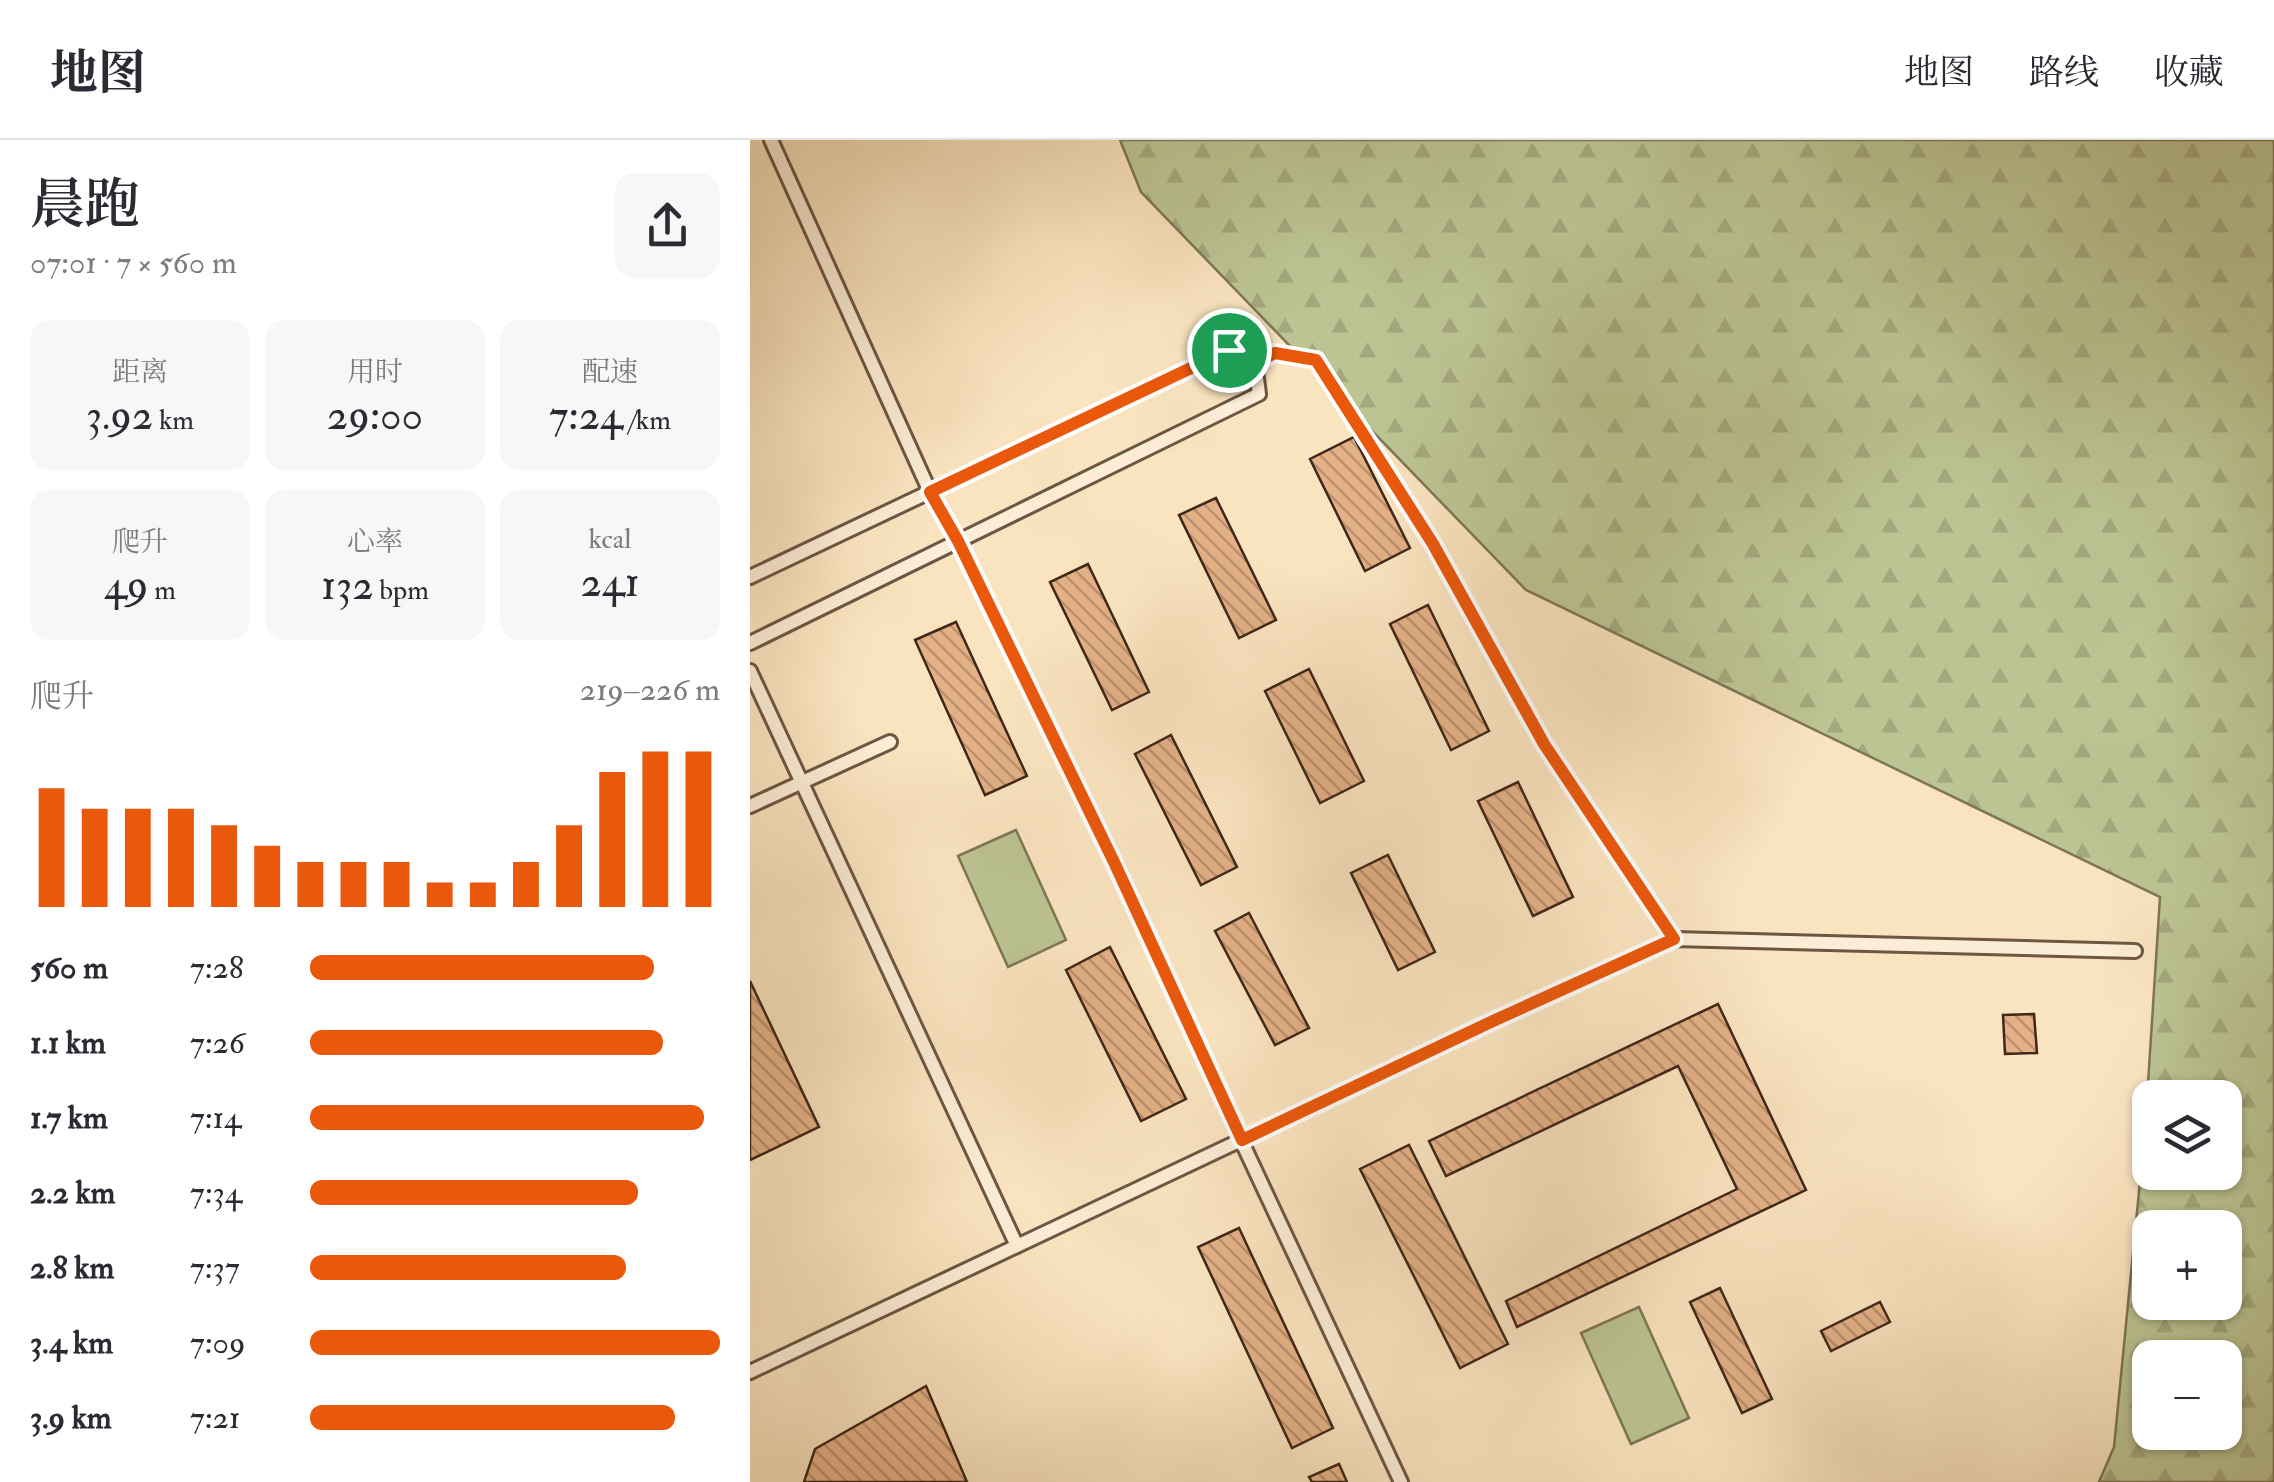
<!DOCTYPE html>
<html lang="zh">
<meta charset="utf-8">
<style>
body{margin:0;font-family:"IM FELL Double Pica","Noto Serif SC",serif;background:#f7f7f7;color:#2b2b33;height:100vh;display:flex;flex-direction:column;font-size:38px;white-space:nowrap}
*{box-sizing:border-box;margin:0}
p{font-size:32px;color:#7c7c81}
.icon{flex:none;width:55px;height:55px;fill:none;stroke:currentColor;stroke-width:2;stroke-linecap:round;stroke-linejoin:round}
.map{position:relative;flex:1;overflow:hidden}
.panel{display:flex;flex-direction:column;background:#fff;width:750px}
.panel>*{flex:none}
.tools{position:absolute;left:1382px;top:940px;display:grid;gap:20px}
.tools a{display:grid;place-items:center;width:110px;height:110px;border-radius:20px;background:#fff;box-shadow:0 2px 8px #0004;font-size:50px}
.pin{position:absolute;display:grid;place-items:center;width:85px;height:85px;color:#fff;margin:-42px;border:5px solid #fff;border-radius:50%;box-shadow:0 2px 10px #0007}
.round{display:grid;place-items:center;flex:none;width:105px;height:105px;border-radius:20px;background:#f7f7f7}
.headline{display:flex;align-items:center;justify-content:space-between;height:170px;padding:0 30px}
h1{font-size:55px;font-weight:600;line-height:75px}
.metrics{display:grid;grid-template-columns:repeat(3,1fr);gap:15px;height:170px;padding:10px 30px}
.metrics div{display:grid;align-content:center;border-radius:20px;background:#f7f7f7;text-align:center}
.metrics b{font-size:42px;font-weight:600}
.metrics small{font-size:28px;font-weight:400}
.metrics p{font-size:28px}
.chart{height:280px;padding:20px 30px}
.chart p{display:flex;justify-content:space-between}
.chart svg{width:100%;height:180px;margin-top:10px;stroke:#ea580c;stroke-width:6}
ul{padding:0 30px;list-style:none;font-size:32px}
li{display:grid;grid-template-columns:160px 120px 1fr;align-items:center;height:75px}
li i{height:25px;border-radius:12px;background:#ea580c}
header{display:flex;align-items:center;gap:60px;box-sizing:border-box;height:140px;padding:0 50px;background:#fff;border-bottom:2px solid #e1e1e2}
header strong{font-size:48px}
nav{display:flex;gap:55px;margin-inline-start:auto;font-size:35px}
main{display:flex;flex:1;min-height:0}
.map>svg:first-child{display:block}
.forest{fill:url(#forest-firs);stroke:#7e7656;stroke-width:2.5;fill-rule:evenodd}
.green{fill:#bcc493;stroke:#7e7656;stroke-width:2.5}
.building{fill:url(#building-back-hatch);stroke:#3f2719;stroke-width:2.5}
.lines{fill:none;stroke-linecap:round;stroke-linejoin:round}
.service-casing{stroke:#6e5643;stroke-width:18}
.service{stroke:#fcedd6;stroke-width:12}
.route-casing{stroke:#fff;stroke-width:20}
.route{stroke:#ea580c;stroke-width:12}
</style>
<header>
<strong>地图</strong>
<nav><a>地图</a><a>路线</a><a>收藏</a></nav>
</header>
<main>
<section class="panel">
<div class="headline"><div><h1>晨跑</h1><p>07:01 · 7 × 560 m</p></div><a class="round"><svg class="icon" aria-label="share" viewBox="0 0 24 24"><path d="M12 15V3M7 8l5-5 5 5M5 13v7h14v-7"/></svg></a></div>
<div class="metrics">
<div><p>距离</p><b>3.92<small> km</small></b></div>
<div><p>用时</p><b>29:00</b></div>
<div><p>配速</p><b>7:24<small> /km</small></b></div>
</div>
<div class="metrics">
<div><p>爬升</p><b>49<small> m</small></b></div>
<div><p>心率</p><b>132<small> bpm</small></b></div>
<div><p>kcal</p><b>241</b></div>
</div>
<div class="chart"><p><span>爬升</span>219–226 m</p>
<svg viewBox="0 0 160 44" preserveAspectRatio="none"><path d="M5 44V15M15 44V20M25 44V20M35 44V20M45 44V24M55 44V29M65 44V33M75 44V33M85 44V33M95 44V38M105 44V38M115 44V33M125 44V24M135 44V11M145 44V6M155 44V6"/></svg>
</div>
<ul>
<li><b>560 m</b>7:28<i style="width:84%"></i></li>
<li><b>1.1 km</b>7:26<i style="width:86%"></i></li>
<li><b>1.7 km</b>7:14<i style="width:96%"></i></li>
<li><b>2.2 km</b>7:34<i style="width:80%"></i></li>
<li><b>2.8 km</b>7:37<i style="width:77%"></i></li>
<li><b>3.4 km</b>7:09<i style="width:100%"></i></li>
<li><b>3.9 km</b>7:21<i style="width:89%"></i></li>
</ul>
</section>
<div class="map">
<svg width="1524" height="1342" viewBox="0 0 1524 1342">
<defs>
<pattern id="forest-firs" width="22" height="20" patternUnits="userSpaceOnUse" patternTransform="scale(2.5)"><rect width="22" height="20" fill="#bcc493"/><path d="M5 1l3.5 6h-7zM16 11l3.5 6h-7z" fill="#a3a87e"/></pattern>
<pattern id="building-back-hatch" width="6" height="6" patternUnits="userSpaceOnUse" patternTransform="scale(2.5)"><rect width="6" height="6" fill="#e4b187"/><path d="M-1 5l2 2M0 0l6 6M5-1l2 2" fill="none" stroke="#ba906e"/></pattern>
</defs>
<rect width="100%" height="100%" fill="#fae4c0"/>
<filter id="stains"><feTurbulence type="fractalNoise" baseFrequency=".002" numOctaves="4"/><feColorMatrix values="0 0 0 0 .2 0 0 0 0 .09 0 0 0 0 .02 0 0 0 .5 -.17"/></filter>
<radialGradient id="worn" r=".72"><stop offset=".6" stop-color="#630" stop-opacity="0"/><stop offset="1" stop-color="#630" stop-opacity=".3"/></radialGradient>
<path class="forest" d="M370,0h1154v1342h-175l15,-35 31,-317 15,-233 -634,-307 -385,-398zM1400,958h75v74h-75zM1400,1088h75v74h-75zM1400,1218h75v74h-75z"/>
<path class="green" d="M266,690l50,110 -58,27 -50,-111z
M889,1167l50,111 -58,26 -50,-111z"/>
<path class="building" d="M604,297l56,111 -45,23 -55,-112z
M466,358l60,122 -37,18 -60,-123z
M338,424l61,128 -37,18 -62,-128z
M678,465l61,126 -38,19 -61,-126z
M206,482l71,154 -42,19 -70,-155z
M559,529l55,112 -44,22 -55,-112z
M421,595l66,132 -36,18 -66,-131z
M768,642l55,115 -40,19 -55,-115z
M638,715l47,97 -37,18 -47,-97z
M499,773l60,115 -34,17 -60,-114z
M360,807l76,152 -45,22 -75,-151z
M0,841l69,146 -69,33z
M968,864l88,186 -289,137 -11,-26 231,-112 -59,-123 -232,110 -17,-35z
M1284,874l3,39 -32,1 -2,-39z
M659,1005l99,199 -48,24 -100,-199z
M489,1088l94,200 -41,20 -94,-201z
M970,1148l52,111 -30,14 -52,-111z
M1130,1162l10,20 -59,29 -10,-20z
M176,1246l41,96h-163l11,-33z
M589,1324l8,18h-35l-3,-5z"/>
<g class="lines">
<defs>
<path id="service" d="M21,0l159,352 28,49 157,321 126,278 160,342
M505,223l20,-10 41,7 117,184 111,200 130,195
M0,437l479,-227 26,13 4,31 -509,249
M0,531l267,575
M0,666l140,-64
M0,1232l743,-351 181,-82 461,12"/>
</defs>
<use href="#service" class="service-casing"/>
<use href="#service" class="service"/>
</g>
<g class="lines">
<defs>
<path id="route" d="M479,210l25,13 21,-10 41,7 117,184 111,200 130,195 -181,82 -251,119 -128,-278 -156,-321 -28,-49z"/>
</defs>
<use href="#route" class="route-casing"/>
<use href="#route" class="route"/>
</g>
<rect width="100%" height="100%" filter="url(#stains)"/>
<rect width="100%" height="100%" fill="url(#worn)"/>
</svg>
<div class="tools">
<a><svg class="icon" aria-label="layers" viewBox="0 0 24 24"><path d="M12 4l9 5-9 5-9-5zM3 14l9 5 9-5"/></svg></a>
<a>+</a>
<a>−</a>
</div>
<div class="pin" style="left:479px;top:210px;background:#1e9e55"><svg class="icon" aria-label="arrive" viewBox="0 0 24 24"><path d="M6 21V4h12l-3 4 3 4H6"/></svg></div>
</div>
</main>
